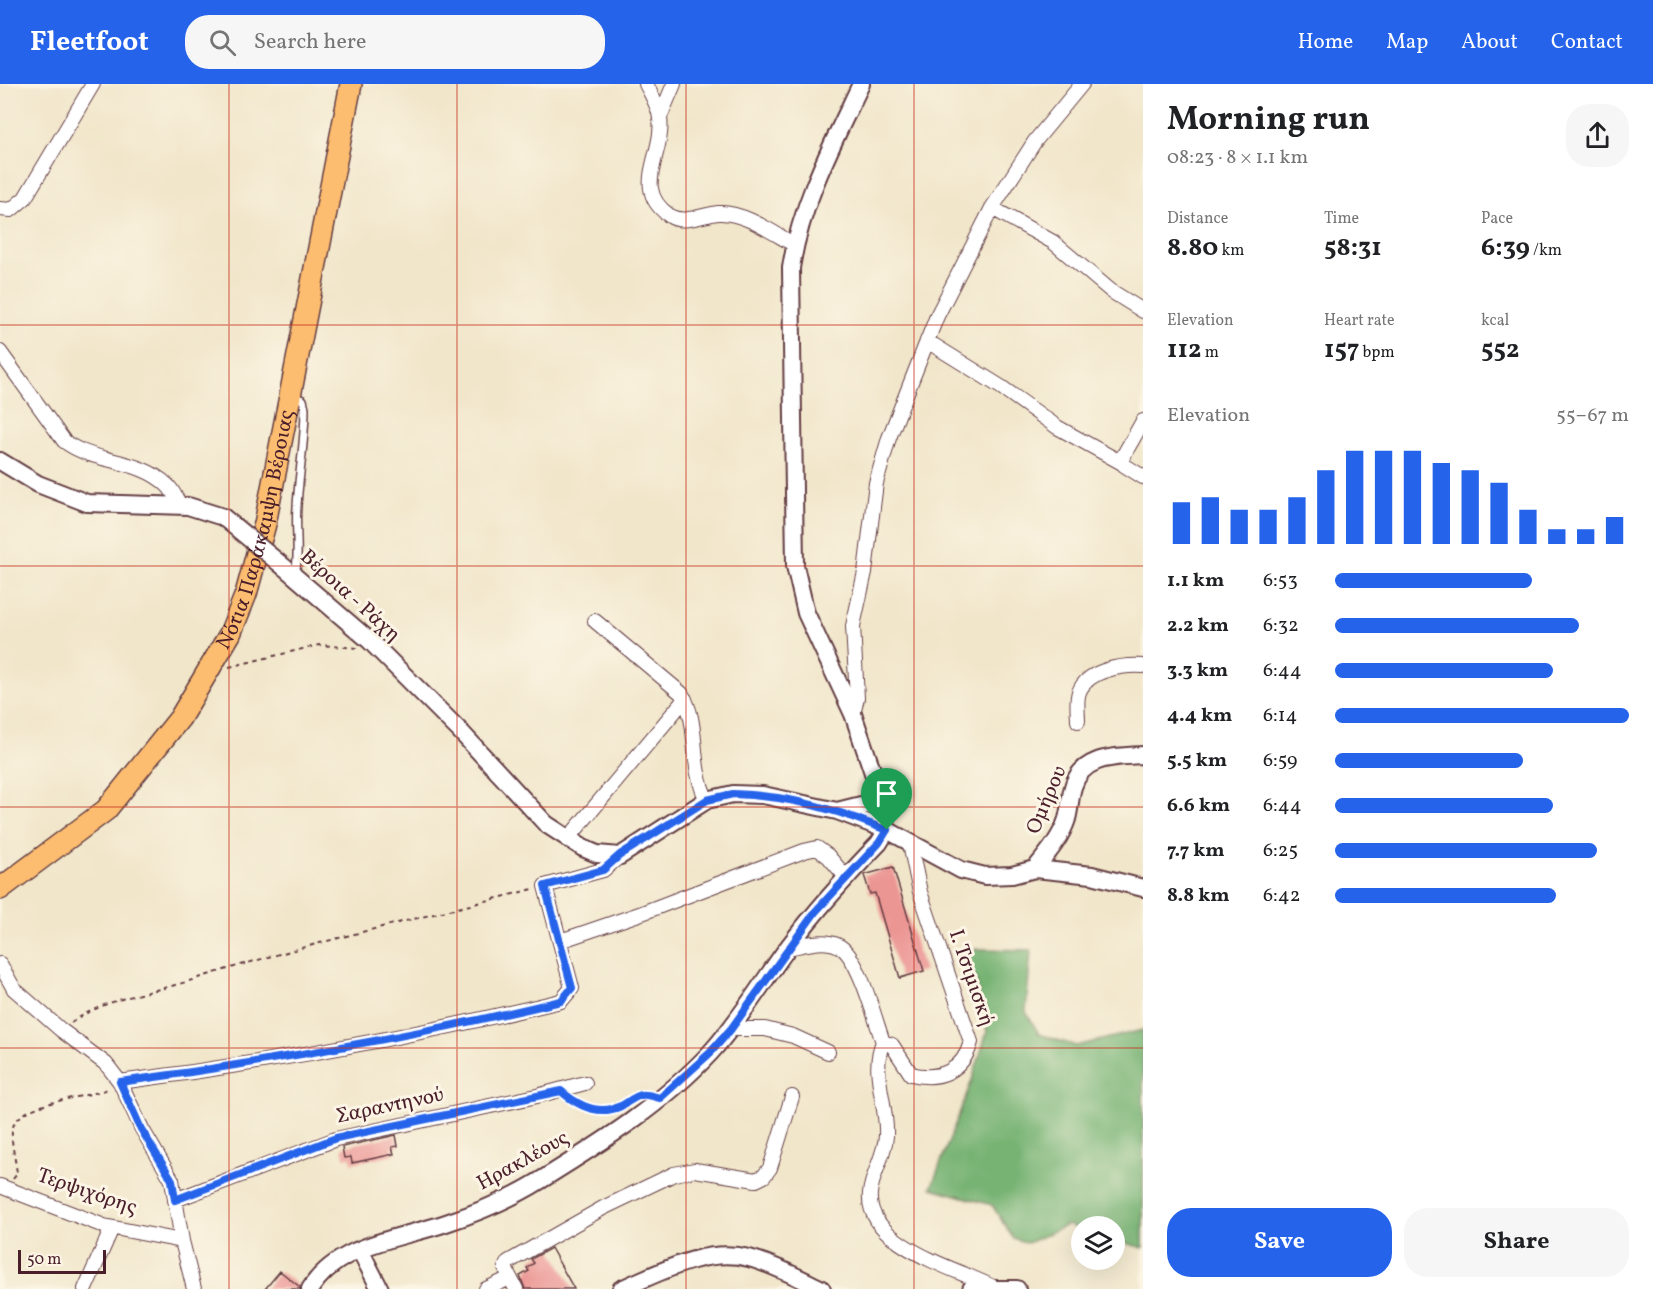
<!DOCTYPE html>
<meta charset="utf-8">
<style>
body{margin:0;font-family:Vollkorn,serif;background:#f6f6f6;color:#202124;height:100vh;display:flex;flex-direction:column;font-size:22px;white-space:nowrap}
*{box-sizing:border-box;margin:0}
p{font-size:20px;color:#757577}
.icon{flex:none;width:33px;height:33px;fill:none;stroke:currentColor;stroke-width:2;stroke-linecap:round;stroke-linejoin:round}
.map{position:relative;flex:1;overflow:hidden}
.drawer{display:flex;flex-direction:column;background:#fff;width:510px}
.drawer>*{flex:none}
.buttons{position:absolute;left:1071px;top:1132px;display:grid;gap:12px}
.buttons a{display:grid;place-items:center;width:54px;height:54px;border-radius:50%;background:#fff;box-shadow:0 6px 24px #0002;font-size:30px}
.scale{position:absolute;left:18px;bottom:15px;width:88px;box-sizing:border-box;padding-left:6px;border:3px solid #4a1f2b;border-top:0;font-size:16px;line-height:21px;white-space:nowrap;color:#4a1f2b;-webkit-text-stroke:4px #fcf5e5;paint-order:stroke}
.pin{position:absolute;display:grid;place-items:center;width:51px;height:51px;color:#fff;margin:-62px -26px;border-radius:50% 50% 50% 0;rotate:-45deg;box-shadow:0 0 6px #0007}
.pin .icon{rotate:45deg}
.round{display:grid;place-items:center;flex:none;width:63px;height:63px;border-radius:24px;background:#f6f6f6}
.overview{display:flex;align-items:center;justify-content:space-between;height:102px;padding:0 24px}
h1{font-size:33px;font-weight:700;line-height:45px}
.figures{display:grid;grid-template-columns:repeat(3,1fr);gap:9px;height:102px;padding:6px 24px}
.figures div{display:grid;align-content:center}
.figures b{font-size:26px;font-weight:700}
.figures small{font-size:16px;font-weight:400}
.figures p{font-size:16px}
.chart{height:168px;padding:12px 24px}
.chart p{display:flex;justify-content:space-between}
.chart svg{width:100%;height:108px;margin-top:6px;stroke:#2563eb;stroke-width:6}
.button{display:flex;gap:12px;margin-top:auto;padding:12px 24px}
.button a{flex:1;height:69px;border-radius:24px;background:#2563eb;color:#fff;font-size:24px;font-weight:700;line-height:69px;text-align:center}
.button a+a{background:#f6f6f6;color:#202124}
ul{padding:0 24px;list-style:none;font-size:20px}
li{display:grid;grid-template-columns:96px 72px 1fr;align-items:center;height:45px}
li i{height:15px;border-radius:8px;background:#2563eb}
header{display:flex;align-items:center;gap:36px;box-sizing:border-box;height:84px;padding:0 30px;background:#2563eb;color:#fff}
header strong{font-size:28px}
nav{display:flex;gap:33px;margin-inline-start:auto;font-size:21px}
.search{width:420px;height:54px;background:#f6f6f6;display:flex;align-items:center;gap:15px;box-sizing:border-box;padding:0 21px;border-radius:24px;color:#757577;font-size:22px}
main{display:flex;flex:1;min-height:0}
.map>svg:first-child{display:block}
.forest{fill:#77b373;stroke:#60694f;stroke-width:1.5}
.building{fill:#ec9694}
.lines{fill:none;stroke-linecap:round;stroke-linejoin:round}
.service-casing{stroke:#633d43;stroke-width:10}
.minor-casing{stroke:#633d43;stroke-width:16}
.tertiary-casing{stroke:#633d43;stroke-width:20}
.primary-casing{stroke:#633d43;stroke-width:24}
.path{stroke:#633d43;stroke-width:2;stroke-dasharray:4.5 4.5;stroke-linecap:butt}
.service{stroke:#fff;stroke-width:7}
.minor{stroke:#fff;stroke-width:14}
.tertiary{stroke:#fff;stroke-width:16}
.primary{stroke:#fcbd6f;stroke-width:21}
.tertiary-bridge-casing{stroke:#633d43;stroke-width:20;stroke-linecap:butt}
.tertiary-bridge{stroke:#fff;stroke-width:16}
.route-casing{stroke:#fff;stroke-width:12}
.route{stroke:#2563eb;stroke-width:8}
.grid{fill:none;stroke:#c8321e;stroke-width:1.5;stroke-opacity:0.55}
.labels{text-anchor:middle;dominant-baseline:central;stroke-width:6;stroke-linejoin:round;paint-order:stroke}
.street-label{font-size:21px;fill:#4a1f2b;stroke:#fcf5e5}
</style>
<header>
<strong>Fleetfoot</strong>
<div class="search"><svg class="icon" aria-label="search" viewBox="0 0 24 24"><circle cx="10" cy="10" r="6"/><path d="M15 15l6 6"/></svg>Search here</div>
<nav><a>Home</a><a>Map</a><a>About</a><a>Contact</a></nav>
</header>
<main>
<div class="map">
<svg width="1143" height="1205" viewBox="0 0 1143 1205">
<rect width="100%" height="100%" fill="#fcf5e5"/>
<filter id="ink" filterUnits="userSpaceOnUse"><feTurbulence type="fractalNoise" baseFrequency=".0167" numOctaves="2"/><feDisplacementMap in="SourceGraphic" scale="12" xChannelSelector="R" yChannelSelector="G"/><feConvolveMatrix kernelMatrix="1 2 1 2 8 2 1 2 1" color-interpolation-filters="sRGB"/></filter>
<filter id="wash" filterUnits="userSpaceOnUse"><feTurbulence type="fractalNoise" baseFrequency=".008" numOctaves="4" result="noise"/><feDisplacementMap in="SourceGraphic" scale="24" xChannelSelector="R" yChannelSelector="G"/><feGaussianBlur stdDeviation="1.35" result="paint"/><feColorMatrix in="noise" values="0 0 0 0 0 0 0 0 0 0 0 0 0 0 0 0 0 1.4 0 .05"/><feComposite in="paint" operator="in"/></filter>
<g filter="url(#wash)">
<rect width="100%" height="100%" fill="#f1e6ca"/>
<path class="forest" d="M976,865l55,1 -5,62 13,22 37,12 67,-16v218l-28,-8 -1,-13h-32l-1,3 -14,-5 -39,18 -15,-5 -21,-33 -61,-17 41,-108 15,-48 -11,-52 -10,-21z"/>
<g id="blocks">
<path class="building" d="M893,783l31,104 -24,7 -25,-85 -5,1 -6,-19z
M396,1051l2,11 -6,1 2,7 -42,9 -1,-6 -7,1 -2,-11z
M551,1164l23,41h-49l-5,-13 9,-5 -2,-3 7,-5 -3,-4z
M280,1187l20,16v2h-35z"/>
</g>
</g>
<g filter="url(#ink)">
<use href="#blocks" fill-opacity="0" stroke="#633d43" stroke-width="1.5"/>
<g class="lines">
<defs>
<path id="service" d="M292,312l11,4 2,8c0,33 -6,65 -8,98 -2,24 3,46 -2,70"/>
<path id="minor" d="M646,0c5,10 13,23 14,34 5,36 -30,71 10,98 13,9 34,-2 49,-3 25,-1 54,20 76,32
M660,33l14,-33
M992,124l61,34 58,49 32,20
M0,125l11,1 14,-12 68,-114
M927,257l74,46 56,40 65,36
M0,268l64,89c30,23 75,17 103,44 6,5 9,14 13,20
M1143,337l-21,37 2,7 19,12
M595,537l86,72c20,30 7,70 26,107
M853,630l4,-16 -4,-72 12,-54 11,-89 13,-45 48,-122 55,-108 43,-67 47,-57
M1078,637c0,-8 -2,-21 1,-29 9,-23 44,-27 64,-26
M567,756l118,-141
M560,857l82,-28 162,-62 13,-3 11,8 18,21
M788,864c15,-3 36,-10 51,-2 20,10 36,74 44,96 -13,30 5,63 3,94 -1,19 -14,38 -16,57 -5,52 86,75 123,94
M0,880l14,25 47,41 45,34 14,18 22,47 30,51 10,61 12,48
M731,945h34l28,7 35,16
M883,958l9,3 19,29c29,7 52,-3 60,-32l-51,-150 -10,-48
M120,998c149,-19 295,-46 441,-81l11,-13 -27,-102 58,-16 17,-14
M0,1102l104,40 78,15
M175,1116l161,-61 201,-43 48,-13
M85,1205l27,-61
M486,1205l24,-11
M516,1205l-11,-21 3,-6 95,-54 71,-34 21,-4 61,10 8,-4 6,-8 22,-71"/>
<path id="tertiary" d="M861,0c-28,59 -60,119 -70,184l4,298 11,47 47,101 31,91 3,25
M0,377l38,23 49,19 101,3 35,11
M284,483l86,74 90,90 86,93 37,24 14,6 23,2 87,-56 26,-6 30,1 74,16 50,19 74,40 24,6 27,-1 23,-6 57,6 51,13
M837,727l24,-6h23
M1035,785c12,-15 26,-31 32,-50 3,-11 3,-22 6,-32 9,-32 43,-30 70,-32
M360,1166l20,39
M310,1205c29,-46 90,-50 136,-66 33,-11 65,-24 95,-43 60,-37 122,-76 170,-128 30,-33 52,-71 78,-106 28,-37 58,-70 90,-103l8,-13
M621,1205c40,-17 84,-42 128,-31 26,7 50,20 73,31
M971,1205h46"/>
<g id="primary">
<path id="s1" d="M0,805l106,-79 74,-92 50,-84 16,-40 19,-70 86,-440"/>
</g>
</defs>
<use href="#service" class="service-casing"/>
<use href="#minor" class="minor-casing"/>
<use href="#tertiary" class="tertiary-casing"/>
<use href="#primary" class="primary-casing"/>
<path class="path" d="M229,583l90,-22 39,3
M71,939c35,-25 74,-29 115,-41 114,-37 231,-63 347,-93
M570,1015c21,19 48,9 69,-3
M13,1095l4,-5c-1,-13 -6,-29 -5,-42 1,-31 75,-33 98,-44"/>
<use href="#service" class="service"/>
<use href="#minor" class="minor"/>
<use href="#tertiary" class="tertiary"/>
<use href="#primary" class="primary"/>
<defs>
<path id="tertiary-bridge" d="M223,433l61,50"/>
</defs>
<use href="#tertiary-bridge" class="tertiary-bridge-casing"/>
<use href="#tertiary-bridge" class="tertiary-bridge"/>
</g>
</g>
<g class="lines" filter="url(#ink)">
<defs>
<path id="route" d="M733,710c34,1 68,7 101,17 18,5 35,13 53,19l-8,13 -63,68 -85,118 -21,24 -50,45c-5,-1 -13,-4 -18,-3 -7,1 -15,8 -21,11 -22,10 -43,0 -60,-15l-225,47 -161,62 -3,-20 -31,-51 -21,-47c149,-20 295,-46 441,-81l11,-13 -27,-102 58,-16 17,-15 87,-55z"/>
</defs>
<use href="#route" class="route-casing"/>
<use href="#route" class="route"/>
</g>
<path class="grid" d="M229,0v1205M457,0v1205M686,0v1205M914,0v1205M0,241h1143M0,482h1143M0,723h1143M0,964h1143"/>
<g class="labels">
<g class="street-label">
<text stroke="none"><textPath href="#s1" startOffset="456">Νότια Παράκαμψη Βέροιας</textPath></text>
<text transform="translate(350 512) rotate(42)">Βέροια - Ράχη</text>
<text transform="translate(1047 716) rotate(-67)">Ομήρου</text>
<text transform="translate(971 894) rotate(71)">Ι. Τσιμισκή</text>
<text transform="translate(390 1022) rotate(-12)">Σαραντηνού</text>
<text transform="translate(523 1077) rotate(-29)">Ηρακλέους</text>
<text transform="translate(87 1108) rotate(19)">Τερψιχόρης</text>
</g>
</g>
</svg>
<div class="buttons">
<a><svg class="icon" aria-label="layers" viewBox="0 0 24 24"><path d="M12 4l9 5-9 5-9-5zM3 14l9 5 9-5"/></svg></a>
</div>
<div class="scale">50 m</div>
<div class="pin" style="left:887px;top:746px;background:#1e9e55"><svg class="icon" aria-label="arrive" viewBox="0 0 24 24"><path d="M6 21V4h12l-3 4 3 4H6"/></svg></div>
</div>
<section class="drawer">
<div class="overview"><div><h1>Morning run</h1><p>08:23 · 8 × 1.1 km</p></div><a class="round"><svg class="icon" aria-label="share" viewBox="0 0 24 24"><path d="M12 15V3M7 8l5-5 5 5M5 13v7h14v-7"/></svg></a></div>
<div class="figures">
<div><p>Distance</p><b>8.80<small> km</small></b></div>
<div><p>Time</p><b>58:31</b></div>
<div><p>Pace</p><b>6:39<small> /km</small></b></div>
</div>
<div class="figures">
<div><p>Elevation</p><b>112<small> m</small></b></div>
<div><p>Heart rate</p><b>157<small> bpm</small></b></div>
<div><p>kcal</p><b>552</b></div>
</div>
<div class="chart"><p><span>Elevation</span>55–67 m</p>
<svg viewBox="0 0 160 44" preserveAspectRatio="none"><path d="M5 44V27M15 44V25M25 44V30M35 44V30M45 44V25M55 44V14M65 44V6M75 44V6M85 44V6M95 44V11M105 44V14M115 44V19M125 44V30M135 44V38M145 44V38M155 44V33"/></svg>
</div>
<ul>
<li><b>1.1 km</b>6:53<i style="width:67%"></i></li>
<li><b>2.2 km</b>6:32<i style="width:83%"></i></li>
<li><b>3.3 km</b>6:44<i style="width:74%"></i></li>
<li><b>4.4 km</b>6:14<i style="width:100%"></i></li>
<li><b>5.5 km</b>6:59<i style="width:64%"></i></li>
<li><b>6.6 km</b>6:44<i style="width:74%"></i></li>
<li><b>7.7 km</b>6:25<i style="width:89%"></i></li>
<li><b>8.8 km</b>6:42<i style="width:75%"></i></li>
</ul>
<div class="button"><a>Save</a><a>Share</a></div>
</section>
</main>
